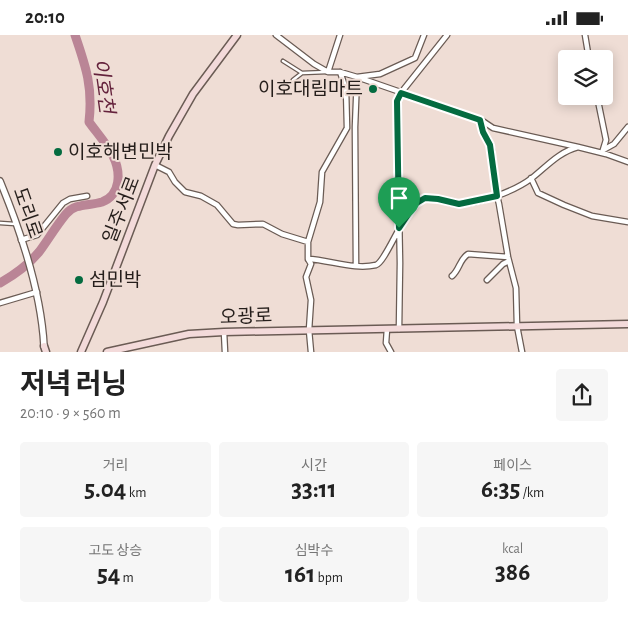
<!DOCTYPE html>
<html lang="ko">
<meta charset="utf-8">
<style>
body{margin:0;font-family:"Alegreya Sans","Noto Sans KR",sans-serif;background:#f6f6f6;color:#222;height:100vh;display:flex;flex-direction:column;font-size:19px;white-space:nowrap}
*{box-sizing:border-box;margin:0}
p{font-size:16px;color:#767676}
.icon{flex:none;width:28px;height:28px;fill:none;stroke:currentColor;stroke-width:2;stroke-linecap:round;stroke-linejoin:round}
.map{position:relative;height:317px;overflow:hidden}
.drawer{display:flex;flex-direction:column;background:#fff;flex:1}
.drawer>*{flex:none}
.tools{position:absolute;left:558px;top:15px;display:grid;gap:10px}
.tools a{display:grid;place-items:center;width:55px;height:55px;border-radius:5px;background:#fff;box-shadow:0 2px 12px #0003;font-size:25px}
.pin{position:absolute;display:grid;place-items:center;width:42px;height:42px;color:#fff;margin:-51px -21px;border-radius:50% 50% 50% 0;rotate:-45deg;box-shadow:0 0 5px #0007}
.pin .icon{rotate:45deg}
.round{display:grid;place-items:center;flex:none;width:52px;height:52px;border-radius:5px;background:#f6f6f6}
.overview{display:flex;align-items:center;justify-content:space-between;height:85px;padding:0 20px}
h1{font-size:28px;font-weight:700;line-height:38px}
.figures{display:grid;grid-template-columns:repeat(3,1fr);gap:8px;height:85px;padding:5px 20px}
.figures div{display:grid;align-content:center;border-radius:5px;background:#f6f6f6;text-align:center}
.figures b{font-size:25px;font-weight:700}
.figures small{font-size:14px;font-weight:400}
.figures p{font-size:14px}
.status{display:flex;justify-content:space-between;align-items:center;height:35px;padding:0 25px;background:#fff;direction:ltr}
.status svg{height:14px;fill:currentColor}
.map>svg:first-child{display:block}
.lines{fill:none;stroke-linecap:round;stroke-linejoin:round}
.river{stroke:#ba8596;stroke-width:9}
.service-casing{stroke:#6a5b54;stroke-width:5}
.minor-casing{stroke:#6a5b54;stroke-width:7}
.tertiary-casing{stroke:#6a5b54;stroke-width:8}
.secondary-casing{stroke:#6a5b54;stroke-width:9}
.service{stroke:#fff;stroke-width:2.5}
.minor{stroke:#fff;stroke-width:4.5}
.tertiary{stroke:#fff;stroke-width:5.5}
.secondary{stroke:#f3dada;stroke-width:6}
.route-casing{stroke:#fff;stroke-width:10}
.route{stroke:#046b40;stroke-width:6}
.poi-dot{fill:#046b40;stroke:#efddd5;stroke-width:2}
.labels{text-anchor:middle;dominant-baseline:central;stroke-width:4;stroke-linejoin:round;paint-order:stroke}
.poi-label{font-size:19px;fill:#251e1b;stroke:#efddd5;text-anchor:start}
.street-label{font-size:19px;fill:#251e1b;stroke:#efddd5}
.water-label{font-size:20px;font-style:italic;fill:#64223c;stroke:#efddd5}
</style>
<div class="status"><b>20:10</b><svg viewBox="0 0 49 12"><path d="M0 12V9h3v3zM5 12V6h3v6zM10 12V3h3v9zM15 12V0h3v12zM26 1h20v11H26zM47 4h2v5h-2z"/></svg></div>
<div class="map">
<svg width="628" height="317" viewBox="0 0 628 317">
<rect width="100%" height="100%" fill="#efddd5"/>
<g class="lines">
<path class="river" d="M0,248c14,-8 29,-19 39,-31 9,-12 17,-26 27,-38 9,-11 23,-8 36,-12 19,-7 19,-30 11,-46 -6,-12 -16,-23 -24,-34 4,-35 -3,-55 -14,-87"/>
<defs>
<path id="service" d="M283,26l19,12 25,-1
M293,45l9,-7
M0,188l15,1"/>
<path id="minor" d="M276,0l38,29 14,8h12l17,5 124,43 2,12 8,13 1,6 3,36 4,17 9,53 8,31 1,38 5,26
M585,0l4,24
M328,37l12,-37
M597,61l9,44 -4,13
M481,85l12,8 85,19 28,7 22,8
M605,114l9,-5 14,-17
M155,130l14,7 6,10 10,10 16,4 16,9 16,19 5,1 25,-1 19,10 26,8
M531,143l7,15 26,12 28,11 36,6
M21,205l16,-5 26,-32 7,-4 17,-3
M308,224c22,1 46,11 68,6 10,-3 28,-55 44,-65 12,-7 26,4 37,4 7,0 16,-1 23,-3 19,-5 36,-11 52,-23 15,-12 27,-26 46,-31
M356,231l-1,-139 2,-50 23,-3 35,-16 9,-23
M452,241c8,-7 7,-16 16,-22l40,3
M487,245l16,-16 6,-3
M0,268l37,-11
M387,294l-1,14 5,9
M399,294l1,-66 -3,-162 7,-12 43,-54
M224,297l1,20
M311,317l-2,-22 2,-30 -5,-23 5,-13 -3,-5v-17l12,-40 2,-30 25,-44 -1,-39 -6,-17"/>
<path id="tertiary" d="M0,146c21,51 41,109 44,165"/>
<path id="secondary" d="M44,311l2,6
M81,317l22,-50 52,-137 14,-29 24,-42 44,-59
M107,317l82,-18 35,-2 404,-8"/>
</defs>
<use href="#service" class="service-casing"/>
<use href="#minor" class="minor-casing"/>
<use href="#tertiary" class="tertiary-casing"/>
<use href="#secondary" class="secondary-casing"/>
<use href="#service" class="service"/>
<use href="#minor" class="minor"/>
<use href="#tertiary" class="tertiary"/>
<use href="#secondary" class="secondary"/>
</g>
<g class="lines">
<defs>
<path id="route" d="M401,58l79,27 3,12 7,13 7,51 -38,8 -21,-5 -13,-1 -10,6 -16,24 -2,-127z"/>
</defs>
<use href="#route" class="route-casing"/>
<use href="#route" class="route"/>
</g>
<g class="poi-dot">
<circle cx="373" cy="54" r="5"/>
<circle cx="58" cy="117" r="5"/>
<circle cx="79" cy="245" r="5"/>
</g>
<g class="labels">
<g class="poi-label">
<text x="363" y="54" text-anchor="end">이호대림마트</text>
<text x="68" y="117">이호해변민박</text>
<text x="89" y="245">섬민박</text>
</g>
<g class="street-label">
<text transform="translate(122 175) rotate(-69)">일주서로</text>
<text transform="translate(27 178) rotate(71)">도리로</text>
<text transform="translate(246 282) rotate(-2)">오광로</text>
</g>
<g class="water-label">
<text transform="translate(103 51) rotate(82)">이호천</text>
</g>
</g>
</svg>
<div class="tools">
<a><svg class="icon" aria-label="layers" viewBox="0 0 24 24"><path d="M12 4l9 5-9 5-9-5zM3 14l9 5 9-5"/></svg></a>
</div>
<div class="pin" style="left:399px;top:193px;background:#1e9e55"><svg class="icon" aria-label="arrive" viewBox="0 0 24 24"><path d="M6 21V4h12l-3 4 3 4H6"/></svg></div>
</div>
<section class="drawer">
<div class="overview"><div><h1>저녁 러닝</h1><p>20:10 · 9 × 560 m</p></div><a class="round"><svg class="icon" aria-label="share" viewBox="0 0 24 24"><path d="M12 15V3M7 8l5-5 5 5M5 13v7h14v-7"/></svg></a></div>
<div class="figures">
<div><p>거리</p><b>5.04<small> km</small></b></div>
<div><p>시간</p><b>33:11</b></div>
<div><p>페이스</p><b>6:35<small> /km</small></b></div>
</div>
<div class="figures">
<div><p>고도 상승</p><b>54<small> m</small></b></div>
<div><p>심박수</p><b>161<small> bpm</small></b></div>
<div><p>kcal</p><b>386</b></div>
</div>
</section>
